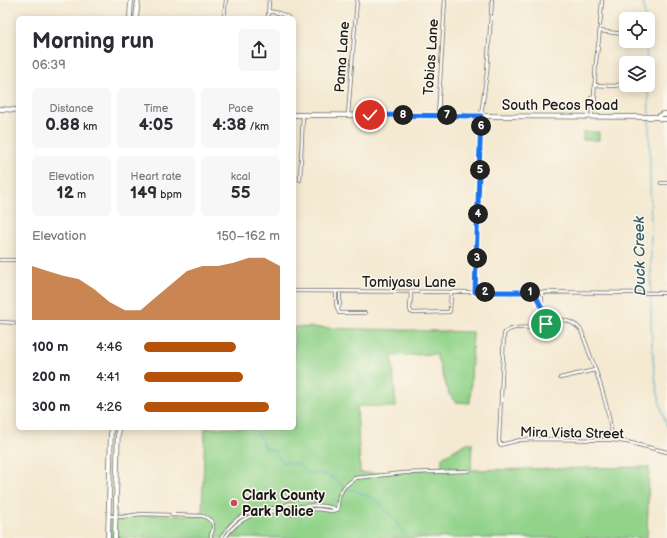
<!DOCTYPE html>
<meta charset="utf-8">
<style>
body{margin:0;font-family:"Balsamiq Sans",sans-serif;background:#f7f7f7;color:#2b2b33;height:100vh;display:flex;flex-direction:column;font-size:15px;white-space:nowrap}
*{box-sizing:border-box;margin:0}
p{font-size:13px;color:#7c7c81}
.icon{flex:none;width:22px;height:22px;fill:none;stroke:currentColor;stroke-width:2;stroke-linecap:round;stroke-linejoin:round}
.map{position:relative;flex:1;overflow:hidden}
.panel{position:absolute;left:16px;top:16px;width:280px;height:414px;display:flex;flex-direction:column;background:#fff;border-radius:6px;box-shadow:0 2px 10px #0003}
.panel>*{flex:none}
.buttons{position:absolute;left:619px;top:12px;display:grid;gap:8px}
.buttons a{display:grid;place-items:center;width:36px;height:36px;border-radius:6px;background:#fff;box-shadow:0 2px 10px #0003;font-size:20px}
.pin{position:absolute;display:grid;place-items:center;width:34px;height:34px;color:#fff;margin:-17px;border:2px solid #fff;border-radius:50%;box-shadow:0 1px 4px #0007}
.km{position:absolute;width:20px;height:20px;margin:-10px;border-radius:50%;background:#222;color:#fff;font-size:11px;line-height:20px;text-align:center}
.round{display:grid;place-items:center;flex:none;width:42px;height:42px;border-radius:6px;background:#f7f7f7}
.headline{display:flex;align-items:center;justify-content:space-between;height:68px;padding:0 16px}
h1{font-size:22px;font-weight:700;line-height:30px}
.metrics{display:grid;grid-template-columns:repeat(3,1fr);gap:6px;height:68px;padding:4px 16px}
.metrics div{display:grid;align-content:center;border-radius:6px;background:#f7f7f7;text-align:center}
.metrics b{font-size:17px;font-weight:700}
.metrics small{font-size:11px;font-weight:400}
.metrics p{font-size:11px}
.chart{height:112px;padding:8px 16px}
.chart p{display:flex;justify-content:space-between}
.chart svg{width:100%;height:72px;margin-top:4px;fill:#b45309;opacity:.7}
ul{padding:0 16px;list-style:none;font-size:13px}
li{display:grid;grid-template-columns:64px 48px 1fr;align-items:center;height:30px}
li i{height:10px;border-radius:5px;background:#b45309}
.map>svg:first-child{display:block}
.green{fill:#92d38a;stroke:#577853}
.lines{fill:none;stroke-linecap:round;stroke-linejoin:round}
.stream{stroke:#43abc3;stroke-width:1}
.minor-casing{stroke:#68645b;stroke-width:4}
.primary-casing{stroke:#68645b;stroke-width:5.5}
.minor{stroke:#fff;stroke-width:2.5}
.primary{stroke:#fff;stroke-width:4}
.route-casing{stroke:#fff;stroke-width:8}
.route{stroke:#1a73e8;stroke-width:5}
.poi-dot{fill:#d1495b;stroke:#fbf7ec;stroke-width:1.5}
.labels{text-anchor:middle;dominant-baseline:central;stroke-width:3;stroke-linejoin:round;paint-order:stroke}
.street-label{font-size:14px;fill:#1c1c1c;stroke:#fbf7ec}
.poi-label{font-size:14px;font-weight:bold;fill:#1c1c1c;stroke:#fbf7ec;text-anchor:start}
.water-label{font-size:15px;font-style:italic;fill:#2e5c67;stroke:#fbf7ec}
</style>
<div class="map">
<svg width="667" height="538" viewBox="0 0 667 538">
<rect width="100%" height="100%" fill="#fbf7ec"/>
<filter id="ink" filterUnits="userSpaceOnUse"><feTurbulence type="fractalNoise" baseFrequency=".025" numOctaves="2"/><feDisplacementMap in="SourceGraphic" scale="8" xChannelSelector="R" yChannelSelector="G"/><feConvolveMatrix kernelMatrix="1 2 1 2 8 2 1 2 1" color-interpolation-filters="sRGB"/></filter>
<filter id="wash" filterUnits="userSpaceOnUse"><feTurbulence type="fractalNoise" baseFrequency=".012" numOctaves="4" result="noise"/><feDisplacementMap in="SourceGraphic" scale="16" xChannelSelector="R" yChannelSelector="G"/><feGaussianBlur stdDeviation="0.9" result="paint"/><feColorMatrix in="noise" values="0 0 0 0 0 0 0 0 0 0 0 0 0 0 0 0 0 1.4 0 .05"/><feComposite in="paint" operator="in"/></filter>
<g filter="url(#wash)">
<rect width="100%" height="100%" fill="#f4e9d1"/>
<path class="green" d="M583,132h16v8h-16z
M294,327l179,5 -3,71 -15,-1 -6,-8 -13,-40 -44,2 4,51 -39,-1 3,67h23l59,-6v-10l25,-14h5l-1,27 178,-3 -2,71h-539l1,-22 13,2 12,-3h63l5,-3 3,-84h89z"/>
<g class="lines">
<path class="stream" d="M643,0l2,19
M646,41l1,22
M648,85l1,30
M649,118c1,49 2,99 2,148 0,50 -2,113 16,160
M252,428c10,7 8,11 13,20l10,3 7,11 16,2 12,10 10,-1 4,2 4,-1 16,13 12,4 21,9 17,19 13,19"/>
</g>
</g>
<g filter="url(#ink)">
<g class="lines">
<defs>
<path id="minor" d="M268,11l11,2 9,4
M224,18l2,-18
M268,18l1,-18
M600,31l23,3
M594,85l21,1 6,-2
M592,111l3,-2v-11l-1,-2 2,-35 3,-22 3,-39
M348,115l9,-115
M438,115l7,-115
M592,116l-1,-18 3,-2
M300,180l3,-65
M661,183h6
M0,260h18
M294,291l373,2
M336,291v13l3,9h26
M411,292l-1,17 1,3 2,1 36,-1 1,-1 1,-19
M475,292l6,-177 6,-43 5,-72
M534,292c4,11 10,23 22,26 11,3 17,3 25,12 12,33 29,75 31,110
M540,304l2,-3v-8
M338,309l2,-5v-13
M551,316l-8,11c-12,2 -32,-3 -39,7l-5,107 1,4 20,-5 13,-1 79,1 15,2 40,10
M0,322l18,1
M560,378l35,-8
M284.5 509a5.5 5.5 0 1 1 11 0a5.5 5.5 0 1 1-11 0Z
M295,507c10,-2 33,-3 42,3
M337,510l2,-14 5,-9 11,-9 49,-5 64,-2
M295,511l22,-2 14,2 5,-1
M109,516l13,1 19,-3 62,2c5,2 11,6 10,12 0,4 -3,6 -2,10
M221,538c16,-27 35,-28 64,-31
M225,538c15,-24 34,-25 60,-28"/>
<path id="primary" d="M130,18l1,-18
M136,18l2,-18
M0,109l18,1
M294,115l364,2 3,2h6
M658,117l4,-3h5
M108,538l3,-110
M115,538l3,-110"/>
</defs>
<use href="#minor" class="minor-casing"/>
<use href="#primary" class="primary-casing"/>
<use href="#minor" class="minor"/>
<use href="#primary" class="primary"/>
</g>
</g>
<g class="lines" filter="url(#ink)">
<defs>
<path id="route" d="M370,115l111,1 -6,176h59l8,16 9,8 -5,8"/>
</defs>
<use href="#route" class="route-casing"/>
<use href="#route" class="route"/>
</g>
<circle class="poi-dot" cx="234" cy="503" r="4"/>
<g class="labels">
<g class="street-label">
<text transform="translate(342 57) rotate(-86)">Pama Lane</text>
<text transform="translate(431 57) rotate(-86)">Tobias Lane</text>
<text x="560" y="105">South Pecos Road</text>
<text x="409" y="282">Tomiyasu Lane</text>
<text transform="translate(572 433) rotate(1)">Mira Vista Street</text>
</g>
<g class="poi-label">
<text x="242" y="495">Clark County<tspan x="242" dy="16">Park Police</tspan></text>
</g>
<g class="water-label">
<text transform="translate(640 256) rotate(-91)">Duck Creek</text>
</g>
</g>
</svg>
<div class="buttons">
<a><svg class="icon" aria-label="locate" viewBox="0 0 24 24"><circle cx="12" cy="12" r="6"/><path d="M12 2v4M12 18v4M2 12h4M18 12h4"/></svg></a>
<a><svg class="icon" aria-label="layers" viewBox="0 0 24 24"><path d="M12 4l9 5-9 5-9-5zM3 14l9 5 9-5"/></svg></a>
</div>
<div class="pin" style="left:546px;top:324px;background:#1e9e55"><svg class="icon" aria-label="arrive" viewBox="0 0 24 24"><path d="M6 21V4h12l-3 4 3 4H6"/></svg></div>
<div class="pin" style="left:370px;top:115px;background:#d93025"><svg class="icon" aria-label="check" viewBox="0 0 24 24"><path d="M5 12l5 5 9-10"/></svg></div>
<b class="km" style="left:530px;top:292px">1</b>
<b class="km" style="left:485px;top:292px">2</b>
<b class="km" style="left:477px;top:258px">3</b>
<b class="km" style="left:478px;top:214px">4</b>
<b class="km" style="left:480px;top:170px">5</b>
<b class="km" style="left:481px;top:126px">6</b>
<b class="km" style="left:447px;top:115px">7</b>
<b class="km" style="left:403px;top:115px">8</b>
<section class="panel">
<div class="headline"><div><h1>Morning run</h1><p>06:39</p></div><a class="round"><svg class="icon" aria-label="share" viewBox="0 0 24 24"><path d="M12 15V3M7 8l5-5 5 5M5 13v7h14v-7"/></svg></a></div>
<div class="metrics">
<div><p>Distance</p><b>0.88<small> km</small></b></div>
<div><p>Time</p><b>4:05</b></div>
<div><p>Pace</p><b>4:38<small> /km</small></b></div>
</div>
<div class="metrics">
<div><p>Elevation</p><b>12<small> m</small></b></div>
<div><p>Heart rate</p><b>149<small> bpm</small></b></div>
<div><p>kcal</p><b>55</b></div>
</div>
<div class="chart"><p><span>Elevation</span>150–162 m</p>
<svg viewBox="0 0 160 44" preserveAspectRatio="none"><path d="M0 44V11L10 14L20 17L30 19L40 25L50 33L60 38L70 38L80 30L90 22L100 14L110 11L120 11L130 9L140 6L150 6L160 11V44z"/></svg>
</div>
<ul>
<li><b>100 m</b>4:46<i style="width:68%"></i></li>
<li><b>200 m</b>4:41<i style="width:73%"></i></li>
<li><b>300 m</b>4:26<i style="width:92%"></i></li>
</ul>
</section>
</div>
